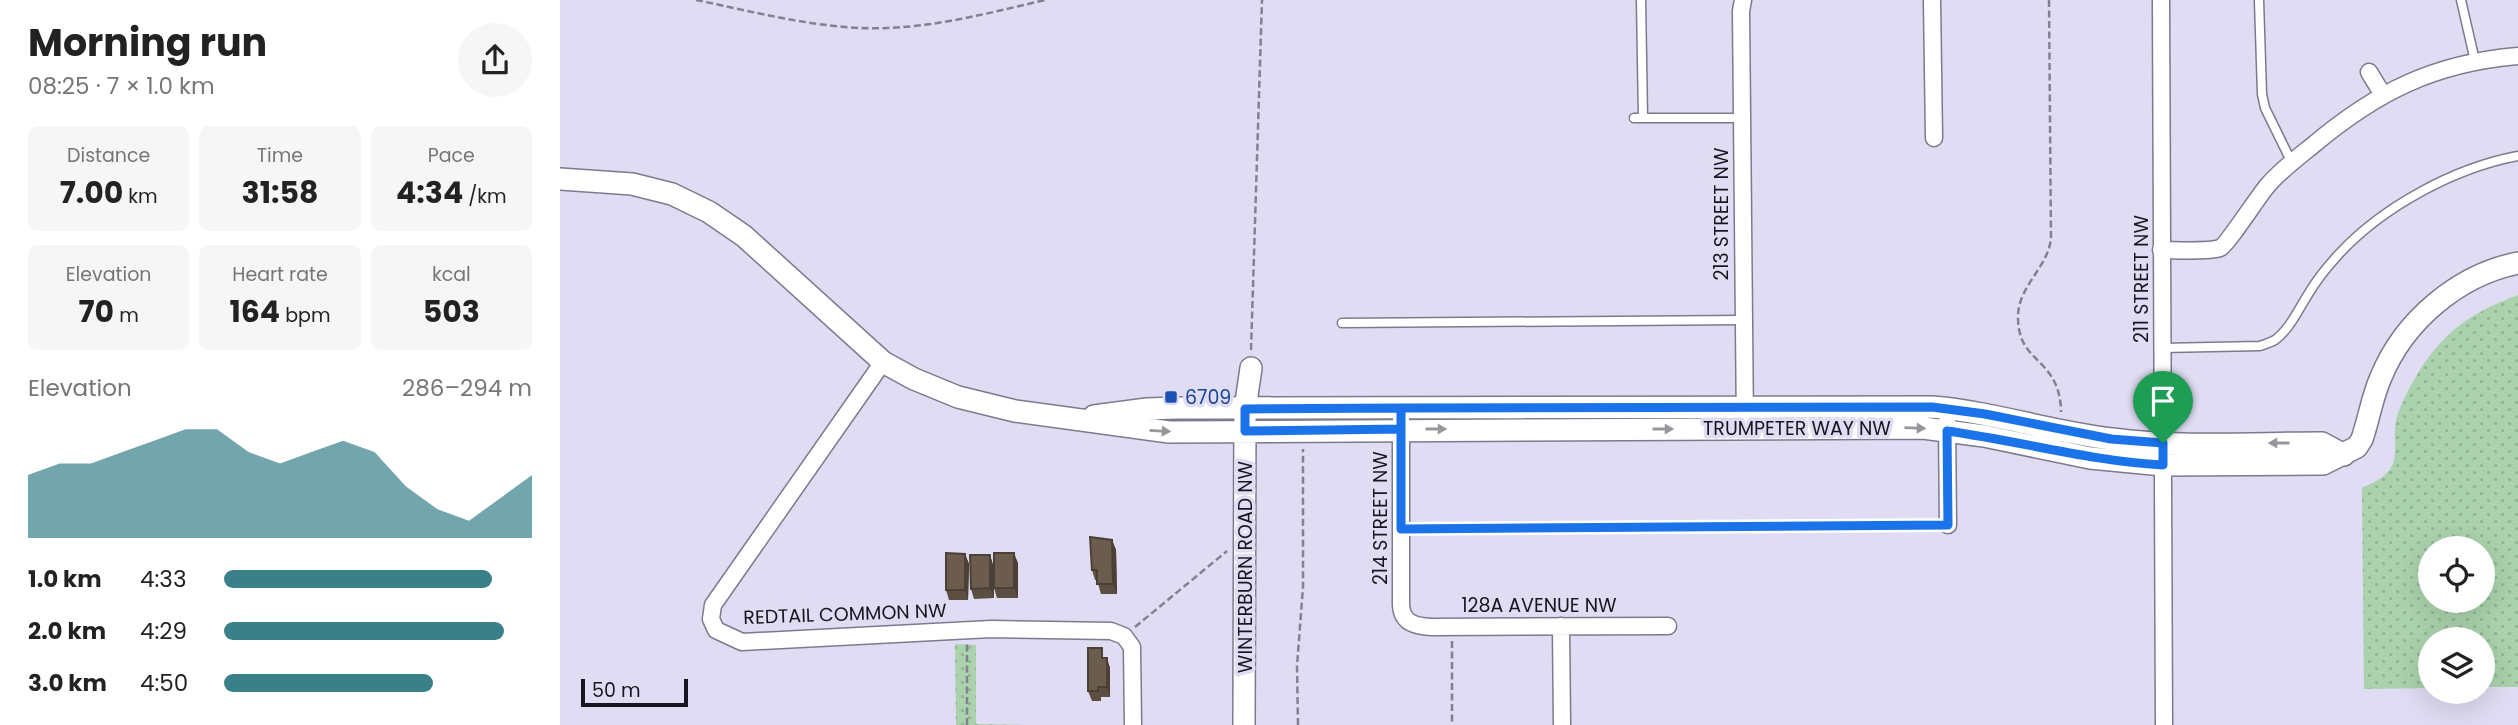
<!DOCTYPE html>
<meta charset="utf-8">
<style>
body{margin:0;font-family:Poppins,sans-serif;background:#f6f6f6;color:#222;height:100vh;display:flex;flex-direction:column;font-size:26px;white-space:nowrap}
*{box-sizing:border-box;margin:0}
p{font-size:23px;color:#767676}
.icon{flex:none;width:38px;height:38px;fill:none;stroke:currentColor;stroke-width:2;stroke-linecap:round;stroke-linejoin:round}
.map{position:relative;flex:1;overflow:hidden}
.details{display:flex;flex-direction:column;background:#fff;width:560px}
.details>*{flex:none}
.fabs{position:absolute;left:1858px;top:536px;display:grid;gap:14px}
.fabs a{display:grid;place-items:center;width:77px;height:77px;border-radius:50%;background:#fff;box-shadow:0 7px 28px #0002;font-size:35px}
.scale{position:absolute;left:21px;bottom:18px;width:107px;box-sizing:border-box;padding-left:7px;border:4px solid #17161e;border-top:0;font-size:19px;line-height:24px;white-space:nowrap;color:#17161e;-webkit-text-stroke:5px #dfdcf3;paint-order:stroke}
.pin{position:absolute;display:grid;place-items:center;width:60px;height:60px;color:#fff;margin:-72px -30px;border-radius:50% 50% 50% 0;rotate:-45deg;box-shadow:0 0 7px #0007}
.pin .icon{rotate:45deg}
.round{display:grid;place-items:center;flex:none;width:74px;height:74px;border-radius:37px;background:#f6f6f6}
.overview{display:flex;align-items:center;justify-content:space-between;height:119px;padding:0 28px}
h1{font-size:38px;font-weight:700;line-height:52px}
.figures{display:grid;grid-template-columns:repeat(3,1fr);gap:10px;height:119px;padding:7px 28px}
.figures div{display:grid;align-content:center;border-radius:10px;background:#f6f6f6;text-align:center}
.figures b{font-size:30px;font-weight:700}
.figures small{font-size:19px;font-weight:400}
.figures p{font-size:19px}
.chart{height:196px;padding:14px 28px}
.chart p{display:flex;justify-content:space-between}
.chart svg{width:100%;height:126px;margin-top:7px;fill:#398089;opacity:.7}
ul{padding:0 28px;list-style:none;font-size:23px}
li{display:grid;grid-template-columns:112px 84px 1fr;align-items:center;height:52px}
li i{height:18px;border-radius:9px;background:#398089}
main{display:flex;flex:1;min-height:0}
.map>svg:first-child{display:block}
.park{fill:url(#park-dots);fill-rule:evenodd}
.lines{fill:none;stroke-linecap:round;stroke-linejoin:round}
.service-casing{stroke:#7d7a8e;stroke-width:11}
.minor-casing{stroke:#7d7a8e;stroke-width:19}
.tertiary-casing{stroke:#7d7a8e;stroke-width:24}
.path{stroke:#838191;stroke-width:2.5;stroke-dasharray:7 3.5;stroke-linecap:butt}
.service{stroke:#fff;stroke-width:8}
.minor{stroke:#fff;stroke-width:16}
.tertiary{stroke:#fff;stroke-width:21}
.wall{fill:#5c4f42}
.shaded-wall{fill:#4b4036}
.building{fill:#6b5c4d;stroke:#4b4036;stroke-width:2}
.oneway{fill:#97969a}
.route-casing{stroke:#fff;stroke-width:14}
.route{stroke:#1a73e8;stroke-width:9}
.transit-dot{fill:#1a4fb4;stroke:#dfdcf3;stroke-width:2.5}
.labels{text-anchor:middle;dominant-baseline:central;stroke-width:7;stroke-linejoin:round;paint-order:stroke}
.street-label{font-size:19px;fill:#17161e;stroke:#dfdcf3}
.transit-label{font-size:19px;fill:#164399;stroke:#dfdcf3;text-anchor:start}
</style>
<main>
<section class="details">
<div class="overview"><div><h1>Morning run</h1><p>08:25 · 7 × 1.0 km</p></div><a class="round"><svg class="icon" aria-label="share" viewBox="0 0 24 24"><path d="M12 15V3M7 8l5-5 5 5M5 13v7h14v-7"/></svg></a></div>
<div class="figures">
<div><p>Distance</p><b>7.00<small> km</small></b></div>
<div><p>Time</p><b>31:58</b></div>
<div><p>Pace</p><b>4:34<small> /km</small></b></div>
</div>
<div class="figures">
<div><p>Elevation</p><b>70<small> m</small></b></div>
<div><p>Heart rate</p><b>164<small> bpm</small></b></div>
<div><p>kcal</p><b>503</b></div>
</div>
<div class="chart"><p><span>Elevation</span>286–294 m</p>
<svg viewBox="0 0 160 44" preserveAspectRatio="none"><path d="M0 44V22L10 18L20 18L30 14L40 10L50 6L60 6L70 14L80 18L90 14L100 10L110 14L120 26L130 34L140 38L150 30L160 22V44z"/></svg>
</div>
<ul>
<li><b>1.0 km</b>4:33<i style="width:87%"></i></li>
<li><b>2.0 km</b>4:29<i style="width:91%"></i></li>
<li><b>3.0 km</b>4:50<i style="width:68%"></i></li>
</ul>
</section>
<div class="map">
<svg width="1958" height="725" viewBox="0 0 1958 725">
<defs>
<pattern id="park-dots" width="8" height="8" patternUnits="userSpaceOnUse" patternTransform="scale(1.75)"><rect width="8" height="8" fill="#aad2ac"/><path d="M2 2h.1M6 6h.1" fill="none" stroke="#92b494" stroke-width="1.8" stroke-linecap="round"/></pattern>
</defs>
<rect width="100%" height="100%" fill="#dfdcf3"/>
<path class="park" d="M1958,295v392h-35v-48h-52v49l-67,1 -2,-201c8,-4 18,-8 24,-14 16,-15 5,-38 11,-57 4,-14 11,-26 18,-39 27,-45 54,-65 103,-83zM1871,548h52v52h-52z
M395,644l21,1v79l49,1h-69z"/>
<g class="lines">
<defs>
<path id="service" d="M1081,0l2,118
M1699,0l3,94 3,14 27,55
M1901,0l14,61
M1074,118h108
M782,323l401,-3
M1602,348l98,-2c5,-2 10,-3 15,-6 15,-11 24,-32 34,-47 8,-14 19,-27 29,-38 44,-48 116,-87 180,-99
M841,529l547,-4"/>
<path id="minor" d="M1183,0l-2,11 4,418
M1372,0l2,138
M1601,0l3,725
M1809,72l14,23
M1601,250c14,0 48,2 59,-2 7,-3 39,-53 48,-63 13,-15 29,-27 44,-39 64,-54 122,-83 206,-90
M323,362l-170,243 -2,14 5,11 26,12 249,-13 120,2 13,5 8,11 1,78
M841,408v197c1,18 14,21 30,22l237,-1
M1387,421l1,104
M1001,626l1,99"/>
<path id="tertiary" d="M0,179l72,5 40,10 37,18 35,24 139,126 31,17 44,18 57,14 154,21 754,-4 61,8 106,22 73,7 160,-1 34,-17 5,-8c7,-20 10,-42 19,-62 23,-56 77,-102 137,-114
M534,416l53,-7 30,-1 755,-1c61,5 119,25 180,32 69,9 141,4 210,4l22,12
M684,725l1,-316 6,-41"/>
</defs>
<use href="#service" class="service-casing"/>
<use href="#minor" class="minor-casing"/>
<use href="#tertiary" class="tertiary-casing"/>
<path class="path" d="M136,0c59,12 131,31 191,28 54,-2 106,-16 158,-28
M1489,0l2,239c-4,30 -33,47 -33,78 0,37 23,39 36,64 5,10 7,20 7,31
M691,350l11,-350
M575,627l92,-76
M892,641v84
M407,725v-81
M738,725l-1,-59 6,-79v-138"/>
<use href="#service" class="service"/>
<use href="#minor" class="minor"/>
<use href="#tertiary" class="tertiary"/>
</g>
<path class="wall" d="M552,540l4,10 1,44h-16l-4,-14h-2l-3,-10z
M405,554l4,10 -1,36h-19l-3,-10z
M430,555l3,10 1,33 -20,1 -3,-10z
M458,563v35h-21l-3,-10z
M546,658l4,10v29h-9v4h-9l-4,-10z"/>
<path class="shaded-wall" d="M552,540l4,10 1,44 -4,-10z
M454,553l4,10v35l-4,-10z
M405,554l4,10 -1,36 -3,-10z
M430,555l3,10 1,33 -4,-10z
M547,658l3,10v29l-3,-10z"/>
<path class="building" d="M530,537l22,3 1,44h-16v-14h-5z
M386,553l19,1v36h-19z
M434,553h20v35h-20z
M410,555h20v33l-19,1z
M528,648h14v10h5v29h-9v4h-10z"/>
<defs><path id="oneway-solid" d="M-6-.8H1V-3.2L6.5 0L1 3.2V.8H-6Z" transform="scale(1.75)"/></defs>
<g class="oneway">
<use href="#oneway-solid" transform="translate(1355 428) rotate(2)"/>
<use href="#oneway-solid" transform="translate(876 429)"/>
<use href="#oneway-solid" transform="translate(1103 429)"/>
<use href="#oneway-solid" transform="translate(600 431) rotate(3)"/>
<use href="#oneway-solid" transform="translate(1719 443) rotate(180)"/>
</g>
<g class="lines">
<defs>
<path id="route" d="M1603,443l-52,-4 -126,-25 -53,-7 -531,1v21l-156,2v-22l156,-1v121l547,-4 -1,-94c73,10 143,30 216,34v-22"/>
</defs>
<use href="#route" class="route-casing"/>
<use href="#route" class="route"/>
</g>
<rect class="transit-dot" x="604" y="390" width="14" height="14" rx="3.5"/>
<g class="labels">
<g class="street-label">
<text transform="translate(1161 214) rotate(-90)">213 STREET NW</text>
<text transform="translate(1581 279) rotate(-90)">211 STREET NW</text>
<text x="1237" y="428">TRUMPETER WAY NW</text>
<text transform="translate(820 518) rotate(-90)">214 STREET NW</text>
<text transform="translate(685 567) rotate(-90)">WINTERBURN ROAD NW</text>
<text x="979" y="605">128A AVENUE NW</text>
<text transform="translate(285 614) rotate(-2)">REDTAIL COMMON NW</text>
</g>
<g class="transit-label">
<text x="625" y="397">6709</text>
</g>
</g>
</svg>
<div class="fabs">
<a><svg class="icon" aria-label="locate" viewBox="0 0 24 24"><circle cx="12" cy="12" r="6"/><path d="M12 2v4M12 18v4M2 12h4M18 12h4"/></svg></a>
<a><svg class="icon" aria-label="layers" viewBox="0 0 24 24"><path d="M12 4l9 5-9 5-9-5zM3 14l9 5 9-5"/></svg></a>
</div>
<div class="scale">50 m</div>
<div class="pin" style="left:1603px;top:443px;background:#1e9e55"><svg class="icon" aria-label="arrive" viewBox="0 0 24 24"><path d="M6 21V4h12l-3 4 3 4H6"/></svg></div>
</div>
</main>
